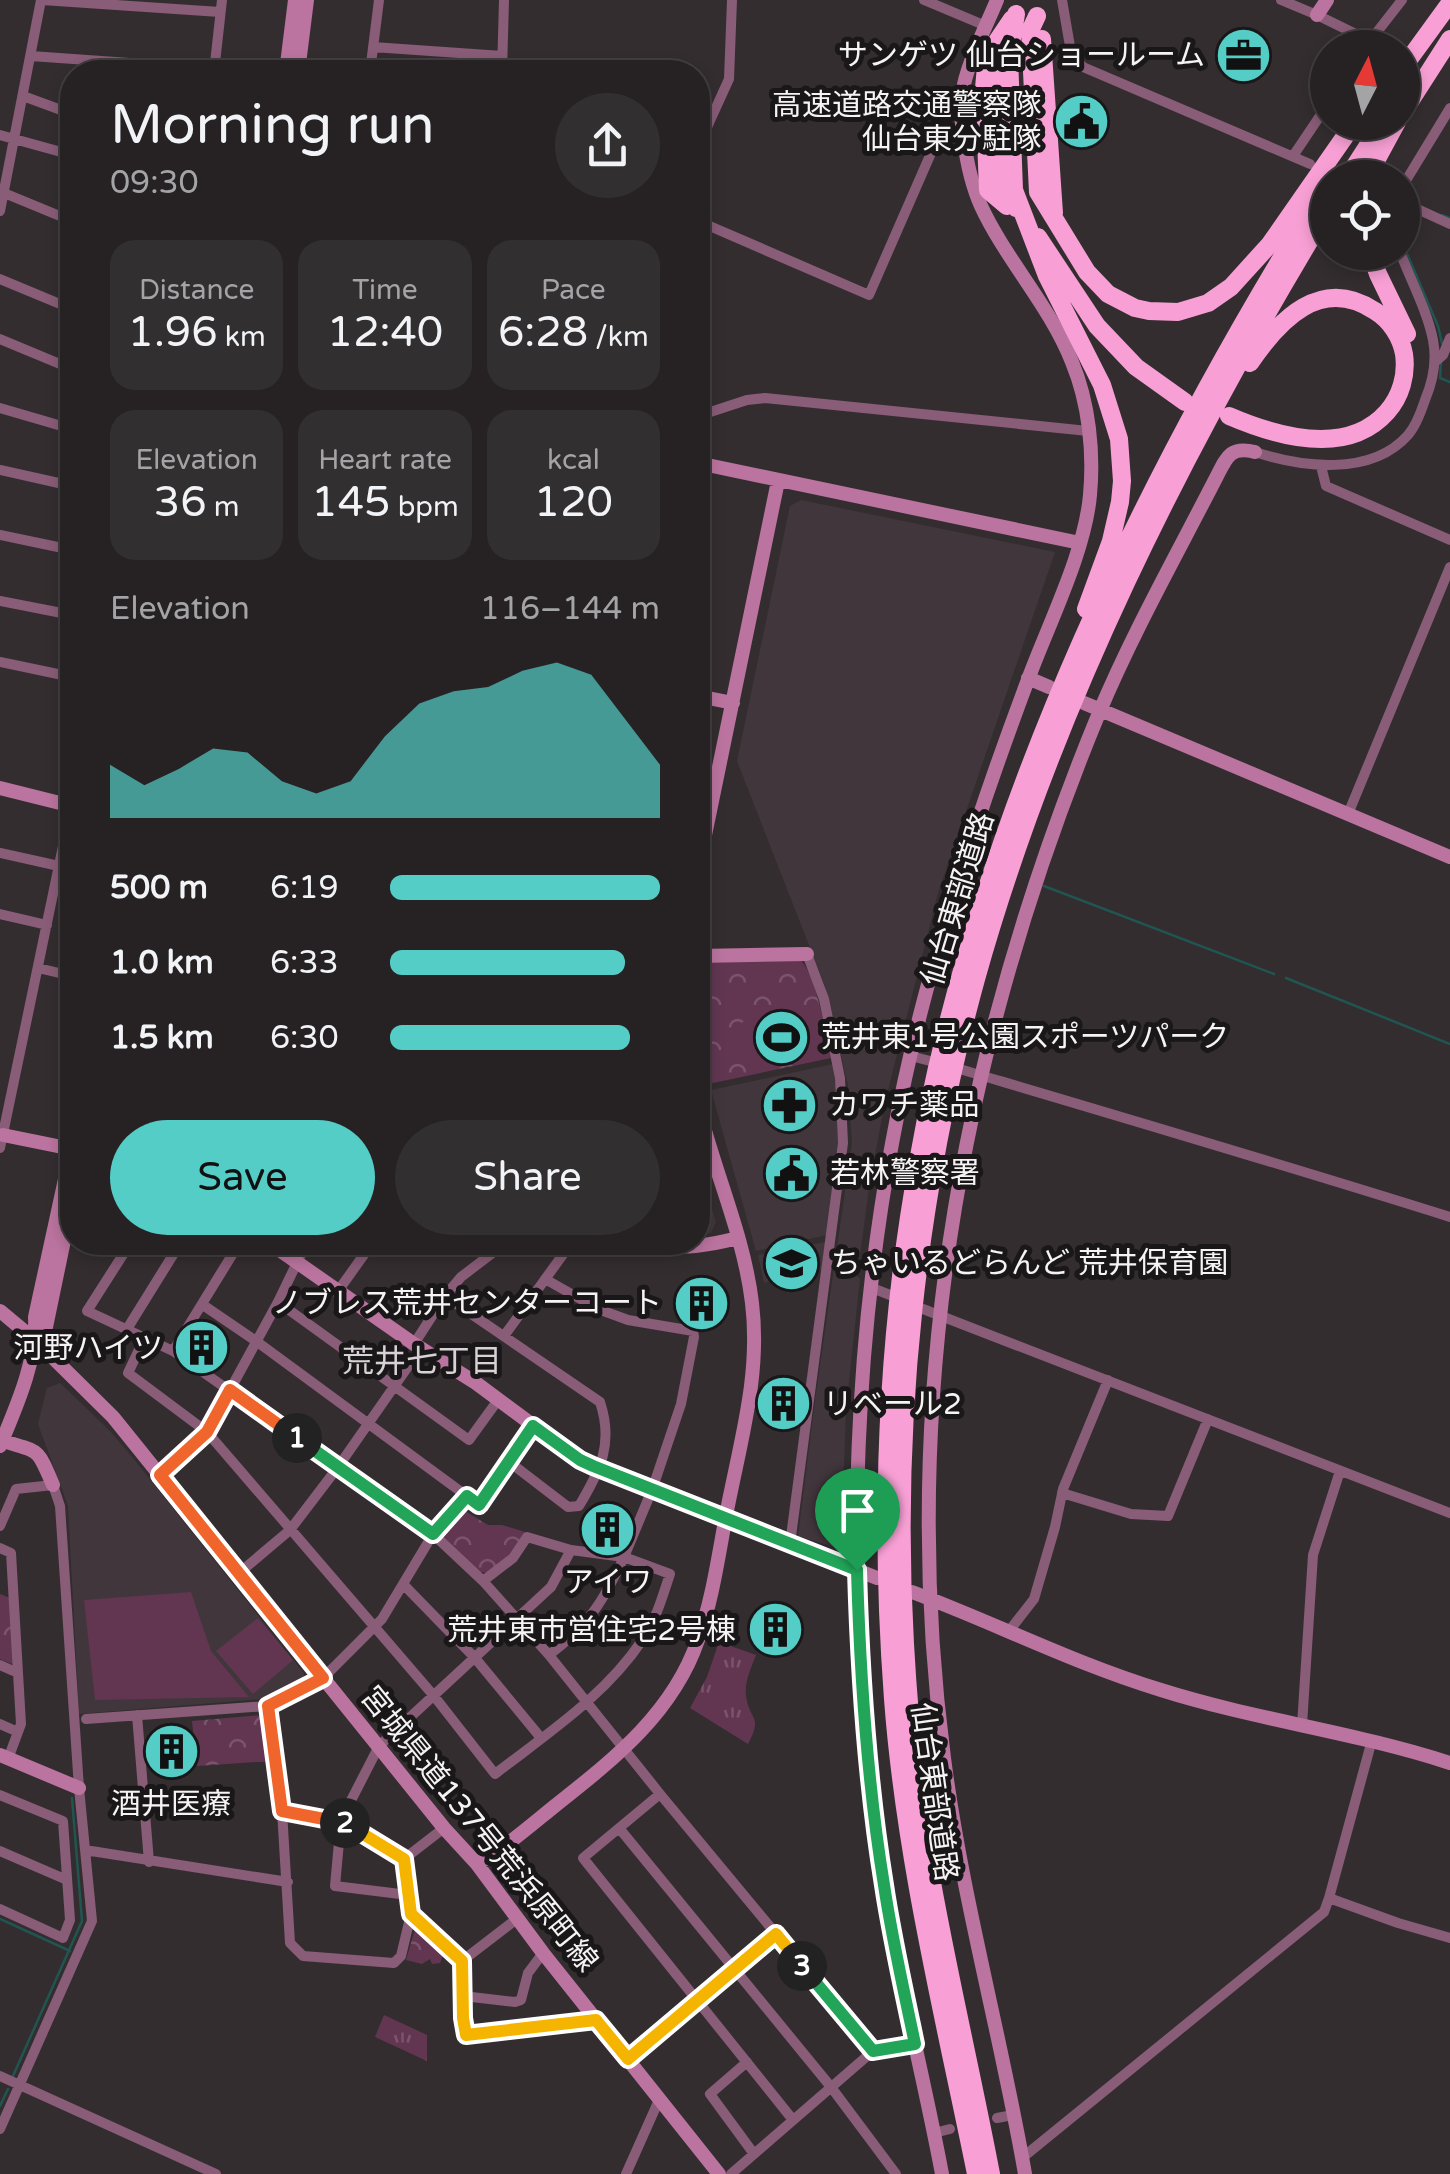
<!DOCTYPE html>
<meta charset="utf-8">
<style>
body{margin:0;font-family:"Varela Round","Noto Sans JP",sans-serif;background:#322f31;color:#f1f3f6;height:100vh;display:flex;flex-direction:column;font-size:38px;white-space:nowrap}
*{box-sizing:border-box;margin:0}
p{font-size:32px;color:#a4a4a6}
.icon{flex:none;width:55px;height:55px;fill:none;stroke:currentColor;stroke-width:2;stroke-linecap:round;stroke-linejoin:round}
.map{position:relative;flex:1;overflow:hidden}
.panel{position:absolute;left:60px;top:60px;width:650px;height:1195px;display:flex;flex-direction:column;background:#262224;border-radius:40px;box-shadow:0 5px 15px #0003,0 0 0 2px #423f41}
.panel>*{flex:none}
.needle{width:65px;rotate:6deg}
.controls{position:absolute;left:1310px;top:30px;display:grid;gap:20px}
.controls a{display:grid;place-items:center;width:110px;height:110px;border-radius:50%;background:#262224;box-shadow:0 5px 15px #0003,0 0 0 2px #423f41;font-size:50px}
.pin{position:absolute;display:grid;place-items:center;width:85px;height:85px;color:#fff;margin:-102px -42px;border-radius:50% 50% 50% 0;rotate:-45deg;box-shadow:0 0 10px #0007}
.pin .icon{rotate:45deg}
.km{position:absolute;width:50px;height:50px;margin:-25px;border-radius:50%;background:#222;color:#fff;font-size:28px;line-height:50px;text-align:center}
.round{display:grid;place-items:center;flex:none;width:105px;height:105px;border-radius:52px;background:#322f31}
.summary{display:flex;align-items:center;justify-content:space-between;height:170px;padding:0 50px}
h1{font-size:55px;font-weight:600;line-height:75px}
.metrics{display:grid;grid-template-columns:repeat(3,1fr);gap:15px;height:170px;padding:10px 50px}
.metrics div{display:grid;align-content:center;border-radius:25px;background:#322f31;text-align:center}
.metrics b{font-size:42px;font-weight:600}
.metrics small{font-size:28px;font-weight:400}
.metrics p{font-size:28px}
.chart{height:280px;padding:20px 50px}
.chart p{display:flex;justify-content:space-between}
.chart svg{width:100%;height:180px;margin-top:10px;fill:#54cdc7;opacity:.7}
.action{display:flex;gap:20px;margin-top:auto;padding:20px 50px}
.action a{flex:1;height:115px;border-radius:60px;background:#54cdc7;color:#111;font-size:40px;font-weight:600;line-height:115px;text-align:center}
.action a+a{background:#322f31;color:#f1f3f6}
ul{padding:0 50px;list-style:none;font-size:32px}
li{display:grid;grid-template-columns:160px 120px 1fr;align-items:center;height:75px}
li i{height:25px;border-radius:12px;background:#54cdc7}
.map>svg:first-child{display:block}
.built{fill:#41363c}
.grass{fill:url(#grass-tufts)}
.forest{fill:url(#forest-crowns)}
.garden{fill:#623651}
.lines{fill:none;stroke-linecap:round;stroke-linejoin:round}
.stream{stroke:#205552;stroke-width:2.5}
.street{stroke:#895c77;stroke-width:10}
.secondary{stroke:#bb749f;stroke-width:14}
.highway{stroke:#f8a0d5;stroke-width:18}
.split-1-casing{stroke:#fff;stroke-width:20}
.split-2-casing{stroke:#fff;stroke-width:20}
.split-3-casing{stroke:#fff;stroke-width:20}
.split-4-casing{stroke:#fff;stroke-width:20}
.split-1{stroke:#22a559;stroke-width:12}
.split-2{stroke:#f0652b;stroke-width:12}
.split-3{stroke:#f5b400;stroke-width:12}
.split-4{stroke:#22a559;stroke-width:12}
.labels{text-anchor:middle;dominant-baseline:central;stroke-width:10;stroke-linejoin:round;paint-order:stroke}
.poi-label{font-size:30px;fill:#f6f3f4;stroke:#191718;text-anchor:end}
.street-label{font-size:30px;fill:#f6f3f4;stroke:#191718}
.neighbourhood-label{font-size:32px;fill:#d8d1d5;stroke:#191718}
</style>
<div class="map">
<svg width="1450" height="2174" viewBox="0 0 1450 2174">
<defs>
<pattern id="grass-tufts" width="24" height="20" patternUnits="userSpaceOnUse" patternTransform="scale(2.5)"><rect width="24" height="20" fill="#623651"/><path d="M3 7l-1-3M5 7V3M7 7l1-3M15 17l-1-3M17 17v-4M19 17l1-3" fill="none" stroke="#79546b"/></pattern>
<pattern id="forest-crowns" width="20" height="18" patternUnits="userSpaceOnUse" patternTransform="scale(2.5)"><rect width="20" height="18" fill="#623651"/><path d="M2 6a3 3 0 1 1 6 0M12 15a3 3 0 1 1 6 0" fill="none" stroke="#79546b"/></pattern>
</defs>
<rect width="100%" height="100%" fill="#332d30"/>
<path class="built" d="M801,500l254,52 -117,341 -53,209 -15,79 -13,96 3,1 -14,132 -5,139 -43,-13 17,-136 37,-257 -4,-58 -23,-99 -88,-225 53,-255z
M833,1064l3,18 2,62 -11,91 -71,16 -45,-161z
M698,1162l18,60 -5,11 -13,4z
M826,1242l-3,28 -59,13 -6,-28z
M60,1383l50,48 23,27 171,215 -1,6 -40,20 -184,15 -11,-208 -30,-82 9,-36z"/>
<path class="grass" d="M719,1642l37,13c-5,13 -12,28 -10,41 4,26 17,19 2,48l-58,-36 17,-31z
M384,2015l43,20v26l-52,-24z"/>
<path class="forest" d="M798,958c18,13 28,77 33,100l-123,26 -8,-53 -1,-63 6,-6z
M465,1511l23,14h14l23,7 -13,21 -24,20 -9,-1 -36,-33v-5z
M0,1594l10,4 6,64 -4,2 -12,-5z
M263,1715l8,46 -74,5 -5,-45z
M416,1926l29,24 -5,13 -8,1 -2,-5 -8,5 -16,-4z"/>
<path class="garden" d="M813,1007l9,45 -71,15 -9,-45z
M191,1592l20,59 38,46 -154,3 -11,-100z
M258,1618l35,42 -40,34 -37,-43z"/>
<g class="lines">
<path class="stream" d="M1442,215l8,3
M1402,242l36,84 4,17
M1441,361l-1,17 10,4
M1044,886l230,88
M1286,978l164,66
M0,1919l70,32
M13,2076l69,-155 -10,-123
M0,2106l8,-17"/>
<path class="street" d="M42,0l178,12
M924,0l62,26
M1062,0l9,52 12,15 227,97
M1281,0l36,15 53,26 -5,7
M1370,41l32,-41
M373,47l129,9
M31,56l183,13
M214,72l8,-72
M370,72l9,-72
M502,72l2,-72
M23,96l49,18
M0,135l72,20
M698,147l31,-68 3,-79
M1293,156l35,-52
M1402,187l48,-79
M4,193l68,28
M1402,202l48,22
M0,211l41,-211
M698,221l171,74 80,-183 11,-14
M0,279l72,30
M0,339l72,30
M1435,362l8,-7 7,-17
M0,408l72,21
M698,416l49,-16 18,-2 323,33
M1255,452c46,15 116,25 153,-17 8,-9 13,-23 17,-35 8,-19 12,-39 8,-60 -6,-30 -22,-59 -33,-88
M1321,466l5,20 124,54
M0,470l72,16
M0,535l72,15
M0,601l72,14
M0,662l72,15
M1348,814l102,-247
M0,853l59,13
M0,914l47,11
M38,968l34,8
M911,1056l19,5
M963,1070c162,48 325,96 487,147
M0,1148l72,-345
M131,1242l-44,69 86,40 260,183 50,47 66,74 111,139 213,257 -142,123
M872,1288l18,7
M338,1291l35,-49
M445,1296l155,106c14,42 0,69 -21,104l-11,1 -60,-46
M278,1302l191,138 29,-40
M203,1305l53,36 223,164 54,-79
M923,1309l527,204
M127,1329l54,-87
M504,1336l68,-94
M145,1337l-17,36 79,59 227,264 61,78c53,-41 111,-79 148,-135 13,-19 20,-44 27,-65l-46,-17c-20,43 -35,68 -75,98
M414,1344l31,-48 16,-19 38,-29 -3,-6
M173,1351l67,-109
M160,1475l47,-43 71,-130 29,-60
M1062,1493l69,21 37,2 40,-97
M0,1526l16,-37 37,-4 7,21 19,282 13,133 -92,208
M790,1544l53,-401 -3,-65 -16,-79 -17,-45
M0,1548l11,5 7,120
M239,1573l51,-43 48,-63 83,-119
M483,1581l30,-23 14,-21 44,13 53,7 28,-67 29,-86 13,-67 -1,-6 -65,-11 -30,-11 -53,-30
M403,1584l72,74 66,80
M1009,1631l25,-32 21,-72 8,-38 45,-109
M0,1665l18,8 3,51 -3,8
M268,1706l14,105 8,132 13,13 91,7 7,-7 10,-42
M137,1715l12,147
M86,1719l182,-13 55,-28 59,-59 51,-85 34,-38
M0,1724l18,8 -10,27
M1302,1725l11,-170 27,-84
M1372,1740l-43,158 69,25 52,15
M660,1794l-77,64 210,262
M0,1795l63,26 7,99 -7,18 -63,-29
M282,1811l59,9 63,39
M444,1828l-40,31 7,55 51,47 56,-43
M619,1828l212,259 65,87
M85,1850l203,32
M0,1851l67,29
M408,1895l-73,-9 6,-66 38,-74 172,-159 20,-37
M462,1961l1,57 2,17 132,-14
M463,1996l52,6 6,-2 7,-27 15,-20
M873,2051l42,-7
M627,2059l149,-125
M747,2062l-37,32 44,60
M0,2076l216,98
M997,2118l16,-3
M934,2133l16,-4
M1022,2158l302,-246 5,-14
M626,2174l33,-74"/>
<path class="secondary" d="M1317,15l10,-15
M286,72l9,-72
M298,72l9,-72
M698,463l382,80
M1028,678l21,9
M698,696l35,7
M1084,703l366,154
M0,788l72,18
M698,869l80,-388
M698,956l109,-2
M3,1135l69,14
M268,1242l146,102 62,39 104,77 297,118
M652,1242c29,9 58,3 86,-4
M0,1311l36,30 77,76 331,411 33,36 66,89 176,221
M36,1340l10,-13 26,-125
M0,1440c40,13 36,5 53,45
M0,1446c17,-41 37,-85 35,-129l37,-170
M912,1592c83,31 163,72 249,98 95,30 194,42 289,73
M0,1755l79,33
M477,1864c28,-16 53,-38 79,-59 58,-46 117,-92 142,-165 17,-47 22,-99 33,-149 13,-63 29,-123 21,-188 -8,-68 -38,-132 -54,-198
M942,2174c-18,-96 -43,-191 -58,-288 -45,-288 -35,-592 37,-875 29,-113 67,-225 108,-334 20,-54 56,-125 61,-182 4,-43 -1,-92 -18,-133 -22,-56 -66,-102 -91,-156 -9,-20 -14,-43 -17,-65 -2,-14 -4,-32 -2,-46 4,-30 23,-66 35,-95
M1025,2174c-24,-139 -63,-276 -81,-416 -47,-361 17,-711 155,-1045 34,-81 78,-159 118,-237 10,-20 14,-30 38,-24"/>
<path class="highway" d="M1016,14l-7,42 5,134 33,86 55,109 17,54 3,42 -2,21 -9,39 -25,68
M1037,16l-7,15 8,161 49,80 21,22 27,14 14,3 29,1 30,-9 23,-16 39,-43 85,-122
M1042,39l12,174
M1402,69l48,-66
M998,79l4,111 14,18
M1402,114l48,-75
M1347,178l36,-56
M1370,178l8,-21 19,-35
M1007,206l-19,-16 -4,-102 3,-32 25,-37
M1038,237l59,89 39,41 49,35
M1370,252l8,22 29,60
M1229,416c49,21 118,41 158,-4 14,-16 20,-37 17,-58 -3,-17 -14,-34 -29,-43 -54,-36 -96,9 -125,52
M976,2174c-32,-158 -71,-315 -83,-475 -12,-161 -8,-323 16,-482 53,-365 224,-724 419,-1035
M991,2174c-20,-105 -45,-209 -63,-314 -12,-71 -19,-144 -23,-216 -13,-223 12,-450 71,-665 76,-271 207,-530 352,-769"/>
</g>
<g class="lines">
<defs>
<path id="split-1" d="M297,1438l136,96 34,-38 12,9 54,-79 47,34 13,6 264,104"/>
<path id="split-2" d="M297,1438l-67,-48 -23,42 -47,43 163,203 -55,28 14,105 63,12"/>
<path id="split-3" d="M345,1823l59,36 7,55 51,47 1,57 3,17 130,-15 32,39 148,-125 26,32"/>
<path id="split-4" d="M802,1966l71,85 42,-7c-11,-53 -23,-105 -31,-159 -17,-104 -24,-209 -27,-315"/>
</defs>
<use href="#split-1" class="split-1-casing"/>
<use href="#split-2" class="split-2-casing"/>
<use href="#split-3" class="split-3-casing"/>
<use href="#split-4" class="split-4-casing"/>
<use href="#split-1" class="split-1"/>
<use href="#split-2" class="split-2"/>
<use href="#split-3" class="split-3"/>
<use href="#split-4" class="split-4"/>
</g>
<defs>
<symbol id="office-disc" viewBox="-11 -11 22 22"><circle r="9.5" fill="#54cdc7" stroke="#191718"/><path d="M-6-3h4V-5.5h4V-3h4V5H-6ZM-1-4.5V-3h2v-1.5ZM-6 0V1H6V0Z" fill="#111"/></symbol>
<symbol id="civic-disc" viewBox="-11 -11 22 22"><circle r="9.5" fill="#54cdc7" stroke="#191718"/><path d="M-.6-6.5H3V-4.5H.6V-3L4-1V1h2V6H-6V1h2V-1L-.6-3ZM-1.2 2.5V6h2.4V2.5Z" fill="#111"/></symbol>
<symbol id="stadium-disc" viewBox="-11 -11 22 22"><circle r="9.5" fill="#54cdc7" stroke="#191718"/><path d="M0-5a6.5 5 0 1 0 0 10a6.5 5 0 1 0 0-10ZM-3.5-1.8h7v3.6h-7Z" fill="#111"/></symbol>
<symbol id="pharmacy-disc" viewBox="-11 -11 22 22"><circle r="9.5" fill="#54cdc7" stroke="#191718"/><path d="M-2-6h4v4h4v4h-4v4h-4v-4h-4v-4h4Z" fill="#111"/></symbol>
<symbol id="school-disc" viewBox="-11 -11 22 22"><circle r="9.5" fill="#54cdc7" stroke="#191718"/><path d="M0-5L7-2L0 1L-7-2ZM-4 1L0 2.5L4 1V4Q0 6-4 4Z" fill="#111"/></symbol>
<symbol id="building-disc" viewBox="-11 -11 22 22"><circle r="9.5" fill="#54cdc7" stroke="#191718"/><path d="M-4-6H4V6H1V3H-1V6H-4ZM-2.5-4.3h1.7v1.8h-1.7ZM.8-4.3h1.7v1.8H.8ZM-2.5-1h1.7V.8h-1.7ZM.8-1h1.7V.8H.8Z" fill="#111"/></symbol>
</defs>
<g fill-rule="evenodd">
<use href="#office-disc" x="1212" y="24" width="63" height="63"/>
<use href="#civic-disc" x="1050" y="90" width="63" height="63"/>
<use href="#stadium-disc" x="750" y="1006" width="63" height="63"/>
<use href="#pharmacy-disc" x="758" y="1074" width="63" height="63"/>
<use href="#civic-disc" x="760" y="1142" width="63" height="63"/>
<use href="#school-disc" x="760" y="1232" width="63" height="63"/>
<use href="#building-disc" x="670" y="1272" width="63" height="63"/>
<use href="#building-disc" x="170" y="1316" width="63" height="63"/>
<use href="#building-disc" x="752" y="1372" width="63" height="63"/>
<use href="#building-disc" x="576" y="1498" width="63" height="63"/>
<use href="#building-disc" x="744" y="1598" width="63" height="63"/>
<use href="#building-disc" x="140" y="1720" width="63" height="63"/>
</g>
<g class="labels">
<g class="poi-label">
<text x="1205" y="55">サンゲツ 仙台ショールーム</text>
<text x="1042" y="105">高速道路交通警察隊<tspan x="1042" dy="34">仙台東分駐隊</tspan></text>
<text x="821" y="1037" text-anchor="start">荒井東1号公園スポーツパーク</text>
<text x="829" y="1105" text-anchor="start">カワチ薬品</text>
<text x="830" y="1173" text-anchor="start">若林警察署</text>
<text x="831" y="1263" text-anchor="start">ちゃいるどらんど 荒井保育園</text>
<text x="662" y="1303">ノブレス荒井センターコート</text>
<text x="163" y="1348">河野ハイツ</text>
<text x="823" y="1404" text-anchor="start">リベール2</text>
<text x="608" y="1582" text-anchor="middle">アイワ</text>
<text x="736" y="1630">荒井東市営住宅2号棟</text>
<text x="171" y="1804" text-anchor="middle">酒井医療</text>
</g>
<g class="street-label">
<text transform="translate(958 899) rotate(-73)">仙台東部道路</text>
<text transform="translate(934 1792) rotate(82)">仙台東部道路</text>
<text transform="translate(479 1829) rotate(51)">宮城県道137号荒浜原町線</text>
</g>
<g class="neighbourhood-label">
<text x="422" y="1362">荒井七丁目</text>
</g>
</g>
</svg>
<div class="controls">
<a><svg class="needle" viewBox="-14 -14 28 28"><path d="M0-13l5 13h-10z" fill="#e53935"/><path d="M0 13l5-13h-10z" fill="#a4a4a6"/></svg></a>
<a><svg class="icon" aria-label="locate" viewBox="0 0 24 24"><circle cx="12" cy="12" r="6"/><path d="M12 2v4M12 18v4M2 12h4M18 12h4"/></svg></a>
</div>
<div class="pin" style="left:857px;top:1570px;background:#1e9e55"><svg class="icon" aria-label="arrive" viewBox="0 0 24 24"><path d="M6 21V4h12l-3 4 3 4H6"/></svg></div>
<b class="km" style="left:297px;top:1438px">1</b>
<b class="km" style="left:345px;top:1823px">2</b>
<b class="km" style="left:802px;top:1966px">3</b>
<section class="panel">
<div class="summary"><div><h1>Morning run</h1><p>09:30</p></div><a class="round"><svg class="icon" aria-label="share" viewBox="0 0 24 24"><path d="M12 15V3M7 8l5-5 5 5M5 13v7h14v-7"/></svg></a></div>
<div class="metrics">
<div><p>Distance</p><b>1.96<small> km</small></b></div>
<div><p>Time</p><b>12:40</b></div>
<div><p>Pace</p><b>6:28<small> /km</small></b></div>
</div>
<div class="metrics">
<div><p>Elevation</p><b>36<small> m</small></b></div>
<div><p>Heart rate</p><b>145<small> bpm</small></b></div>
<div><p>kcal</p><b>120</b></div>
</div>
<div class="chart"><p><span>Elevation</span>116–144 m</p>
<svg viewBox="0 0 160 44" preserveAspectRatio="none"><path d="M0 44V31L10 36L20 32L30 27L40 28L50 35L60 38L70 35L80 24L90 16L100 13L110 12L120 8L130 6L140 9L150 20L160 31V44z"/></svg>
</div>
<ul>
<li><b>500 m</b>6:19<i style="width:100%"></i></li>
<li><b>1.0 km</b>6:33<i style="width:87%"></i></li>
<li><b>1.5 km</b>6:30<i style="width:89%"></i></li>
</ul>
<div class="action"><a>Save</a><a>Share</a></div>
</section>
</div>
